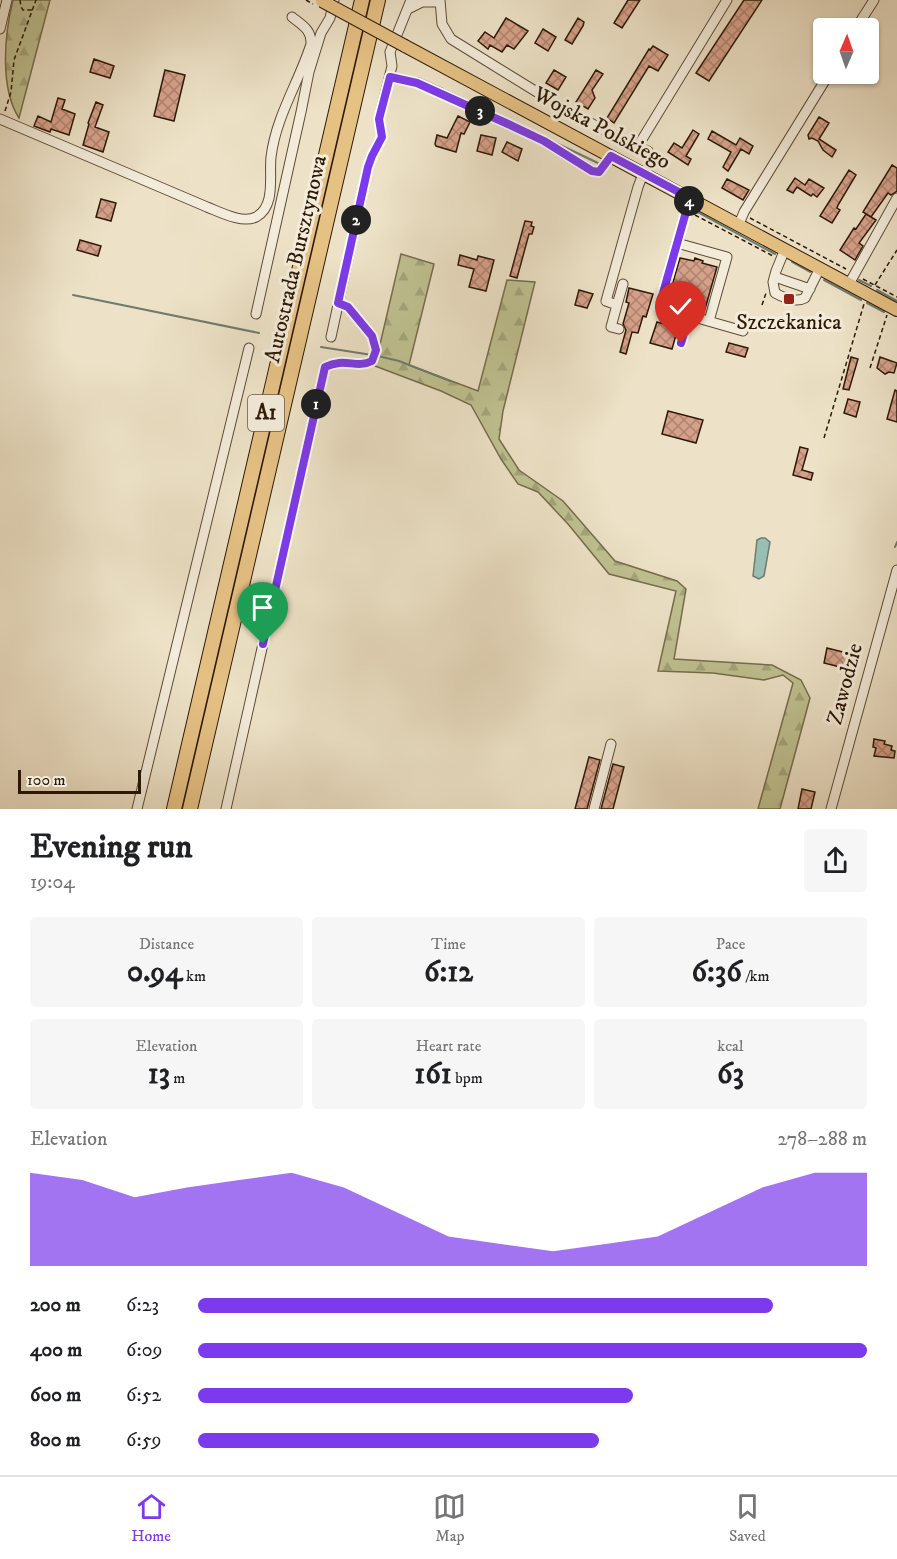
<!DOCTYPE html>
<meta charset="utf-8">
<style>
body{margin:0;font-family:"IM FELL DW Pica",serif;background:#f6f6f6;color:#202124;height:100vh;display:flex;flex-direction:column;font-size:22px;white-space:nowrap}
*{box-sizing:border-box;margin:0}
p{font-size:20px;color:#757577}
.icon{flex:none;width:33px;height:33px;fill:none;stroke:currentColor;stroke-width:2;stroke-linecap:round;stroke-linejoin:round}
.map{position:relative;height:809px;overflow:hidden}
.sheet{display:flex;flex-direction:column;background:#fff;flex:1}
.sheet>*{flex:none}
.needle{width:39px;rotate:2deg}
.controls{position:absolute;left:813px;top:18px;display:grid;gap:12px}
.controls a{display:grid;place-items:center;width:66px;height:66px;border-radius:6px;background:#fff;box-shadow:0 2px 4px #0004;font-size:30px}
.scale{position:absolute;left:18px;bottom:15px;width:123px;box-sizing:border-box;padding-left:6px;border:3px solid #2e1907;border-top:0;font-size:16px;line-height:21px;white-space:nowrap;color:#2e1907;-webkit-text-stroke:4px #f3ecdb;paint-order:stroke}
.pin{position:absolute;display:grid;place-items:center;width:51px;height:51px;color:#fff;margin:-62px -26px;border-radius:50% 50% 50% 0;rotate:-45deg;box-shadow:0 0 6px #0007}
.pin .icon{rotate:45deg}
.km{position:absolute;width:30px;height:30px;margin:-15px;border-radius:50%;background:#222;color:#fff;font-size:16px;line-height:30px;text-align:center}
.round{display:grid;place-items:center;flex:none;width:63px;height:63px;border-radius:6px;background:#f6f6f6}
.head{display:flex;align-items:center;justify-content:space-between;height:102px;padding:0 30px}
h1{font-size:33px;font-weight:700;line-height:45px}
.stats{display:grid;grid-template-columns:repeat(3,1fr);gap:9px;height:102px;padding:6px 30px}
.stats div{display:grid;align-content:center;border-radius:6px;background:#f6f6f6;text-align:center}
.stats b{font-size:30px;font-weight:700}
.stats small{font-size:16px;font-weight:400}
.stats p{font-size:16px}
.chart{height:168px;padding:12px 30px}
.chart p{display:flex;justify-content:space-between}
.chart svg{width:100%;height:108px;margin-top:6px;fill:#7c3aed;opacity:.7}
ul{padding:0 30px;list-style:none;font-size:20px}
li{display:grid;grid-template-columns:96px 72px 1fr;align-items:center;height:45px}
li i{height:15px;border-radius:8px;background:#7c3aed}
.menu{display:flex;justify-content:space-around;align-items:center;height:84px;border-top:2px solid #e0e0e0;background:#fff;font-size:16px;color:#757577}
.menu a{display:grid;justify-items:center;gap:3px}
.menu .on{color:#7c3aed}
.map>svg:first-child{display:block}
.grass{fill:url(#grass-dots);stroke:#766d4c;stroke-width:1.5}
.forest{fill:url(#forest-firs);stroke:#766d4c;stroke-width:1.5}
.water{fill:#99beb3;stroke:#6e7c6e;stroke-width:1.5}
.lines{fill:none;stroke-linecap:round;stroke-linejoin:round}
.stream{stroke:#6e7c6e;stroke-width:2}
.building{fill:url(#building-cross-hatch);stroke:#2e1907;stroke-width:1.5}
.minor-casing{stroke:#5e4b37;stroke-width:11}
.major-casing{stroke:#2e1907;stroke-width:14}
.highway-casing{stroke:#2e1907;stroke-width:16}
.path{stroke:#2e1907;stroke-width:1.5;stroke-dasharray:4.5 3;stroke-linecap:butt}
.minor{stroke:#f3ecdb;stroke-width:9}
.major{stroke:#e6c184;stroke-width:12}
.highway{stroke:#e6c184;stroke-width:14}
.major-bridge-casing{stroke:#2e1907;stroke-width:14;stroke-linecap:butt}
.major-bridge{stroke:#e6c184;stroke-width:12}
.route-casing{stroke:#fff;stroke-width:12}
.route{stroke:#7c3aed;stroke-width:8}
.poi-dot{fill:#8f2418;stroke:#f3ecdb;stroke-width:2}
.labels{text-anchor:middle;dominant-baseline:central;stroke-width:6;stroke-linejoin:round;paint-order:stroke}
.shield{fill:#f3ecdb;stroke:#695847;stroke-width:1.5}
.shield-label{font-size:21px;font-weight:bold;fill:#2e1907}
.street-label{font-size:22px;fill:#2e1907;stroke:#f3ecdb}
.poi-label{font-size:22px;fill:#2e1907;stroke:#f3ecdb}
</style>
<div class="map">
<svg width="897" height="809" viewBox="0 0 897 809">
<defs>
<pattern id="grass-dots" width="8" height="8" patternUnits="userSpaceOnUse" patternTransform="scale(1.5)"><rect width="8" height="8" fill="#bfc191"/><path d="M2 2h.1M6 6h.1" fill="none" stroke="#a4a57c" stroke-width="1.8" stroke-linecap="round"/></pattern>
<pattern id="forest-firs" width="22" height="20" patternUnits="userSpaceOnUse" patternTransform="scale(1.5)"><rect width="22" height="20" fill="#bfc191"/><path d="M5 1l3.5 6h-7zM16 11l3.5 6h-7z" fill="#a4a57c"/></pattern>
<pattern id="building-cross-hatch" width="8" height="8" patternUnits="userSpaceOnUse" patternTransform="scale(1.5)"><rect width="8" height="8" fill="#d6a18a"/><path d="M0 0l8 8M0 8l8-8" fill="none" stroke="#ae826f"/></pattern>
</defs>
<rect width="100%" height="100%" fill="#ede2c7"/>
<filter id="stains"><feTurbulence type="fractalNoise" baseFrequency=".00333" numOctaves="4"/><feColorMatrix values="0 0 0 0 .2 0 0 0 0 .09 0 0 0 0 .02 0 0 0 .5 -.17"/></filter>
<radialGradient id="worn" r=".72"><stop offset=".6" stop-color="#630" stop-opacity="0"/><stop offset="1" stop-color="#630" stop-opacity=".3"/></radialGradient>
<path class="grass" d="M359,31l7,2 -181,776h-6z"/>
<path class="forest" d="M13,0h37l-31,118c-19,-29 -15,-82 -6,-118z
M401,254l33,10 -25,101 69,26 29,-111 28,2 -32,129 -4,28 20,31 44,31 52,60 62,20 9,8 -12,70 98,6 29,15 9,18 -30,111h-22l35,-126 -10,-8 -19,5 -51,-7 -55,-2 18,-80 -67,-17 -41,-50 -30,-32 -20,-8 -17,-25 -30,-54 -30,-14 -66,-25z"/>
<path class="water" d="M761,538h4l5,4 -6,34 -5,3 -6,-3 4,-36z"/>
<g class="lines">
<path class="stream" d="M418,78l25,11
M554,142l46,22
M694,210l81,44
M792,262l18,10
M824,280l37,20
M859,280l12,6
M877,290l20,11
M73,295l186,38
M867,303l17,9
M321,347l51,8
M378,356l21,5 51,20
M895,547l2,-5"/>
</g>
<path class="building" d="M628,0h12l-18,28 -8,-5z
M744,0h18l-53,81 -13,-8z
M506,18l22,13 -14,18 -7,-4 -5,7 -12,-7 -2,4 -10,-8 7,-9 9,6z
M578,18l6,4 -1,4 -11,18 -7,-4z
M543,29l13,8 -8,14 -13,-8z
M653,46l15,9 -10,16 -9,-5 -35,57 -7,-5 42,-69 1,1z
M94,59l20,7 -4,12 -20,-6z
M165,70l20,5 -11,46 -20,-5z
M554,70l12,7 -8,13 -12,-7z
M596,70l7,4 -11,16 3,8 -7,11 -12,-7z
M58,98l7,2 -3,9 13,5 -6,21 -18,-6 -1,3 -16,-6 4,-10 13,6z
M96,102l7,3 -8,22 14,5 -6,20 -20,-7 6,-21 -1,-1z
M458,116l12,6 -6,12 -3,-1 -5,19 -20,-6 -1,-2 2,-9 10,3z
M819,117l10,6 -10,16 17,11 -4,7 -9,-7 -5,-9 -6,-3 -3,1 -1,-4z
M693,130l6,4 -13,22 5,3 -3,6 -20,-13 6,-9 8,5z
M712,131l24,14 4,-7 13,8 -4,8 -8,-5 -13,22 -5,-4 8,-15 -23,-13z
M481,135l15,3 -4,17 -15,-4z
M507,142l15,7 -4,12 -16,-9z
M892,165l5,3v23l-6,4 -3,-2 -17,24 -8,-5z
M849,170l7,5 -18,30 -1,3 3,2 -8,13 -12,-7z
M795,178l10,7 4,-6 15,9 -7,9 -4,-3 -2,2 -14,-9 -4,6 -6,-3z
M727,179l22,11 -6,10 -21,-12z
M101,199l15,4 -5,18 -15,-4z
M866,214l10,6 -17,23 4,3 -8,14 -15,-10 14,-22 2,1z
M525,221l7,1 -1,4 3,1 -2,7h-3l-12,44 -7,-2z
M80,240l21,6 -3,10 -21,-6z
M460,255l17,5 1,-4 16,4 -8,31 -17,-4 5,-18 -16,-4z
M680,258l14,3 1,-3 8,3 -1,2 15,4 -12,42 -37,-10z
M629,288l24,6 -7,23 -3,-1 -5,17 -6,-1 -6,22 -6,-2 6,-22 -3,-6 6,-21 -3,-1z
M579,290l14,4 -6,14 -12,-3z
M657,322l21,6 -6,21 -22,-6z
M729,343l19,5 -3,9 -19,-5z
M851,357l7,2 -9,31 -6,-1z
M880,357l17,6 -3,10 -5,-1 -4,2 -8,-6z
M895,390l2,1v31l-10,-3z
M848,399l12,3 -4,15 -12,-4z
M668,411l35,9 -7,23 -34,-9z
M800,447l8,2 -6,21 11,3 -2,7 -18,-5z
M827,648l24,6 -3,15 -24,-6z
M874,739l11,2 -1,3 8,2 -1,4 4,1 -1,7 -20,-2 2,-8 -3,-1z
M589,757l11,3 -13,49h-12z
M613,764l11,3 -11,42h-12z
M802,789l13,3 -4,17h-13z"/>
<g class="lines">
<defs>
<path id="minor" d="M440,0l2,24 9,15 115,71 61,32 21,9 2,11 -5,12
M408,9l14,-7h18
M856,28l18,-28
M0,29l7,-29
M390,77l27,6 30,13 97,45 48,30 7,1 12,-16
M0,119l207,88c13,5 35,17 49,10 20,-11 13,-41 15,-60 5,-41 28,-75 40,-113 1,-14 -9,-19 -19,-27
M638,146l89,-146
M690,198l-31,109 84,24
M739,224l5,-12 85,-138
M677,243l50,14 -18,64
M785,249l-9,22 -3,11 2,11c9,5 21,10 30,5l15,-30
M775,277l35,12
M849,284l48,-86
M617,305l6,-21
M256,314l45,-202 8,-40 12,-39 9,-15 4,-18
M619,329l-8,-2 6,-22 -11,-4 32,-114 5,-13
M331,337l37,-170 4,-11 10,-19 -3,-18 13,-53 -2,-14 21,-52
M681,343l8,-27
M137,809l112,-461
M226,809l99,-442
M594,809l17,-65
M831,809l66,-239"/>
<path id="major" d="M405,46l492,264"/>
<path id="highway" d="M174,809l188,-809
M190,809l188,-809"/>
</defs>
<use href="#minor" class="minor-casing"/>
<use href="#major" class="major-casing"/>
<use href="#highway" class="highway-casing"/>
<path class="path" d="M20,0l1,7 2,3h9
M306,0l7,4
M5,111l6,-19 3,-32 22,-60
M695,215l78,41
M750,218l96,51
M863,279l34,18
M875,285l22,-35
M762,305l4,-12
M334,363c13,-3 26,4 38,-2 7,-22 -10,-37 -24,-54l-3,-1
M870,368l17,-53
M824,438l40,-134"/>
<use href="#minor" class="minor"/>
<use href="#major" class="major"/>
<use href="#highway" class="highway"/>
<defs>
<path id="major-bridge" d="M322,1l83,45"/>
</defs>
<use href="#major-bridge" class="major-bridge-casing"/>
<use href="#major-bridge" class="major-bridge"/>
</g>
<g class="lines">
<defs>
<path id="route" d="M263,644l62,-277c20,-10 31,2 47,-6l4,-11 -4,-14 -24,-29 -10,-4 30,-136 4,-11 10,-19 -3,-18 11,-42 27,6 91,41 36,17 48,30 7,1 12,-16 79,42 -31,109 30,9 -8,27"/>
</defs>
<use href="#route" class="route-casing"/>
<use href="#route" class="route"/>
</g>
<rect class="poi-dot" x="783" y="293" width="12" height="12" rx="3"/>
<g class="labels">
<rect class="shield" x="248" y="395" width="36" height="36" rx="4.5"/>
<g class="shield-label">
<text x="266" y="413">A1</text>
</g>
<g class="street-label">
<text transform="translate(602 128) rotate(28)">Wojska Polskiego</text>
<text transform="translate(296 259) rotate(-77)">Autostrada Bursztynowa</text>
<text transform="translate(845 684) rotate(-75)">Zawodzie</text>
</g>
<g class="poi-label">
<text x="789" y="322">Szczekanica</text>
</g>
</g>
<rect width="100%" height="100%" filter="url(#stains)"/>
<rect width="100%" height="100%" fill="url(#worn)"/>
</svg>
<div class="controls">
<a><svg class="needle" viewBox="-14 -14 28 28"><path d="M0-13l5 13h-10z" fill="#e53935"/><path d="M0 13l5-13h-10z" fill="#757577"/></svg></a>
</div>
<div class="scale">100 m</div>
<div class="pin" style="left:263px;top:644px;background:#1e9e55"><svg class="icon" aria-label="arrive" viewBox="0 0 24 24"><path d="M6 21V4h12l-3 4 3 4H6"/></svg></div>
<div class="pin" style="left:681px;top:343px;background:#d93025"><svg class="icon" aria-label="check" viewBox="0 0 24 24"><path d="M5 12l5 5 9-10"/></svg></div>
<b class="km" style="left:316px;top:404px">1</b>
<b class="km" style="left:356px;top:220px">2</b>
<b class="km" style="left:480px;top:111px">3</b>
<b class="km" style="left:689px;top:201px">4</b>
</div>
<section class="sheet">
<div class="head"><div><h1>Evening run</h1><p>19:04</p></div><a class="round"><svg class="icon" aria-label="share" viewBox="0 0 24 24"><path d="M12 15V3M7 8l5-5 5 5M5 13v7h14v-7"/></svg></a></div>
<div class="stats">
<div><p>Distance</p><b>0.94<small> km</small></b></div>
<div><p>Time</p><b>6:12</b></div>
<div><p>Pace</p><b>6:36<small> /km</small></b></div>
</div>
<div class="stats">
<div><p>Elevation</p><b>13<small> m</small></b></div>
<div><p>Heart rate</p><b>161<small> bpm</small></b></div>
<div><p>kcal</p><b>63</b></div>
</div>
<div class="chart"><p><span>Elevation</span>278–288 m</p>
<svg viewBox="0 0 160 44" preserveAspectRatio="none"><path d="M0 44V6L10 9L20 16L30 12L40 9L50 6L60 12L70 22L80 32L90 35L100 38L110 35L120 32L130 22L140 12L150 6L160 6V44z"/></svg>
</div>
<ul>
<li><b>200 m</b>6:23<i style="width:86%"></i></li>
<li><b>400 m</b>6:09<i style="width:100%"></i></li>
<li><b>600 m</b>6:52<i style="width:65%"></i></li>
<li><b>800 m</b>6:59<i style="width:60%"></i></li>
</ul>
</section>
<nav class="menu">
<a class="on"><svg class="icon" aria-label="home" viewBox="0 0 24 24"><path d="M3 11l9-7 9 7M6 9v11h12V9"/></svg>Home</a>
<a><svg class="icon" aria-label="map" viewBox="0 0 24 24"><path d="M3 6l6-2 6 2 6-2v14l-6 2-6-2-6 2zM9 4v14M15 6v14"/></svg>Map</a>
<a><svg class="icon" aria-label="saved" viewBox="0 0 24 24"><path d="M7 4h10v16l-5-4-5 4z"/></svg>Saved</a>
</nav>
